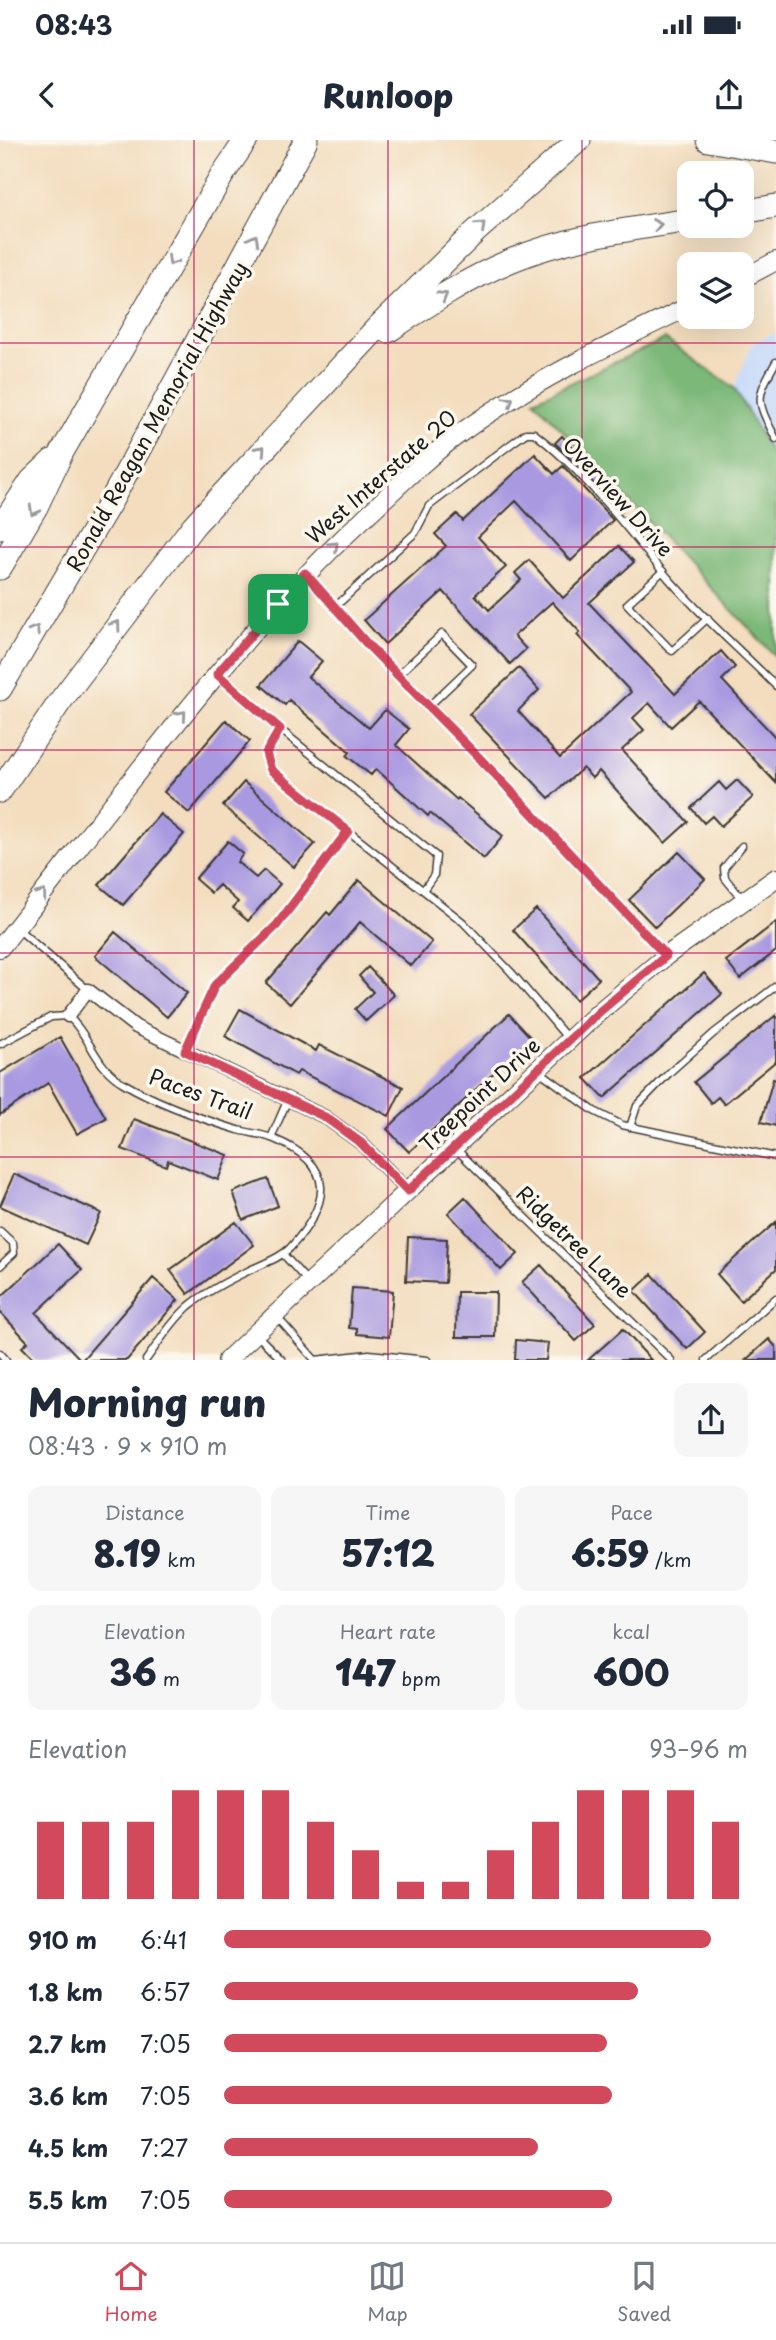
<!DOCTYPE html>
<meta charset="utf-8">
<style>
body{margin:0;font-family:"Playpen Sans",sans-serif;background:#f6f6f7;color:#1f2937;height:100vh;display:flex;flex-direction:column;font-size:26px;white-space:nowrap}
*{box-sizing:border-box;margin:0}
p{font-size:23px;color:#747a83}
.icon{flex:none;width:38px;height:38px;fill:none;stroke:currentColor;stroke-width:2;stroke-linecap:round;stroke-linejoin:round}
.map{position:relative;height:1220px;overflow:hidden}
.sheet{display:flex;flex-direction:column;background:#fff;flex:1}
.sheet>*{flex:none}
.fabs{position:absolute;left:677px;top:21px;display:grid;gap:14px}
.fabs a{display:grid;place-items:center;width:77px;height:77px;border-radius:14px;background:#fff;box-shadow:0 7px 28px #0002;font-size:35px}
.pin{position:absolute;display:grid;place-items:center;width:60px;height:60px;color:#fff;margin:-30px;border-radius:14px;box-shadow:0 4px 10px #0006}
.round{display:grid;place-items:center;flex:none;width:74px;height:74px;border-radius:14px;background:#f6f6f7}
.overview{display:flex;align-items:center;justify-content:space-between;height:119px;padding:0 28px}
h1{font-size:38px;font-weight:800;line-height:52px}
.metrics{display:grid;grid-template-columns:repeat(3,1fr);gap:10px;height:119px;padding:7px 28px}
.metrics div{display:grid;align-content:center;border-radius:14px;background:#f6f6f7;text-align:center}
.metrics b{font-size:35px;font-weight:800}
.metrics small{font-size:19px;font-weight:400}
.metrics p{font-size:19px}
.chart{height:196px;padding:14px 28px}
.chart p{display:flex;justify-content:space-between}
.chart svg{width:100%;height:126px;margin-top:7px;stroke:#d1495b;stroke-width:6}
ul{padding:0 28px;list-style:none;font-size:23px}
li{display:grid;grid-template-columns:112px 84px 1fr;align-items:center;height:52px}
li i{height:18px;border-radius:9px;background:#d1495b}
.status{display:flex;justify-content:space-between;align-items:center;height:49px;padding:0 35px;background:#fff;direction:ltr}
.status svg{height:19px;fill:currentColor}
header{display:flex;justify-content:space-between;align-items:center;height:91px;padding:0 28px;background:#fff;font-size:32px;font-weight:800}
.tabs{display:flex;justify-content:space-around;align-items:center;height:98px;border-top:2px solid #e0e1e3;background:#fff;font-size:19px;color:#747a83}
.tabs a{display:grid;justify-items:center;gap:4px}
.tabs .active{color:#d1495b}
.map>svg:first-child{display:block}
.built{fill:#cadcf9}
.forest{fill:#7bb878;stroke:#4c6a4a;stroke-width:2}
.building{fill:#a899e1}
.lines{fill:none;stroke-linecap:round;stroke-linejoin:round}
.lane-casing{stroke:#3c3934;stroke-width:9}
.street-casing{stroke:#3c3934;stroke-width:15}
.secondary-casing{stroke:#3c3934;stroke-width:20}
.highway-casing{stroke:#3c3934;stroke-width:25}
.lane{stroke:#fff;stroke-width:6}
.street{stroke:#fff;stroke-width:12}
.secondary{stroke:#fff;stroke-width:18}
.highway{stroke:#fff;stroke-width:23}
.oneway{stroke:#999}
.route-casing{stroke:#fff;stroke-width:14}
.route{stroke:#d1495b;stroke-width:9}
.grid{fill:none;stroke:#c2185b;stroke-width:2;stroke-opacity:0.55}
.labels{text-anchor:middle;dominant-baseline:central;stroke-width:7;stroke-linejoin:round;paint-order:stroke}
.street-label{font-size:21px;fill:#1c1c1c;stroke:#fbf7ec}
</style>
<div class="status"><b>08:43</b><svg viewBox="0 0 49 12"><path d="M0 12V9h3v3zM5 12V6h3v6zM10 12V3h3v9zM15 12V0h3v12zM26 1h20v11H26zM47 4h2v5h-2z"/></svg></div>
<header><svg class="icon" aria-label="back" viewBox="0 0 24 24"><path d="M15 5l-7 7 7 7"/></svg>Runloop<svg class="icon" aria-label="share" viewBox="0 0 24 24"><path d="M12 15V3M7 8l5-5 5 5M5 13v7h14v-7"/></svg></header>
<div class="map">
<svg width="776" height="1220" viewBox="0 0 776 1220">
<rect width="100%" height="100%" fill="#fbf7ec"/>
<filter id="ink" filterUnits="userSpaceOnUse"><feTurbulence type="fractalNoise" baseFrequency=".0143" numOctaves="2"/><feDisplacementMap in="SourceGraphic" scale="14" xChannelSelector="R" yChannelSelector="G"/><feConvolveMatrix kernelMatrix="1 2 1 2 8 2 1 2 1" color-interpolation-filters="sRGB"/></filter>
<filter id="wash" filterUnits="userSpaceOnUse"><feTurbulence type="fractalNoise" baseFrequency=".00686" numOctaves="4" result="noise"/><feDisplacementMap in="SourceGraphic" scale="28" xChannelSelector="R" yChannelSelector="G"/><feGaussianBlur stdDeviation="1.57" result="paint"/><feColorMatrix in="noise" values="0 0 0 0 0 0 0 0 0 0 0 0 0 0 0 0 0 1.4 0 .05"/><feComposite in="paint" operator="in"/></filter>
<g filter="url(#wash)">
<rect width="100%" height="100%" fill="#f3ddbe"/>
<path class="built" d="M776,192v130l-42,-74 18,-45z"/>
<path class="forest" d="M665,199l69,49 42,74v195l-242,-257z"/>
<g id="blocks">
<path class="building" d="M562,296l65,71 -6,5 -66,-69z
M535,314l19,20 9,-8 50,54 -42,41 -55,-60 -38,36 28,30 -31,28 14,15 32,-30 -6,-7 14,-13 34,38 56,-52 15,16 -45,41 86,91 46,-43 14,16 -13,13 54,58v45l-77,-82 -28,26 -22,-24 -16,15 11,12 -22,20 66,72 -23,21 -66,-72 -7,7 -9,-10 -34,30 -80,-84 50,-46 20,22 -21,21 42,47 71,-66 -54,-57 3,-3 -28,-30 -38,34 12,13 -16,15 -67,-73 -58,53 -21,-24 82,-74 -11,-12 22,-20 6,7z
M298,501l24,20 -14,16 61,51 16,-18 24,19 -13,16 61,55 1,-2 45,38 -19,23 -54,-46 -2,3 -52,-47 -5,6 -24,-19 3,-4 -61,-52 -4,5 -24,-20z
M226,580l24,21 -61,72 -25,-21z
M737,640l16,17 -32,29 -9,-10 -8,7 -13,-15 28,-26 7,8z
M244,642l71,62 -21,23 -71,-61z
M160,674l24,20 -61,71 -24,-20z
M228,701l15,13 -6,8 19,16 8,-8 16,14 -32,37 -15,-13 5,-6 -19,-17 -8,8 -16,-14z
M679,712l26,27 -50,48 -26,-27z
M359,740l73,62 -21,24 -51,-44 -70,82 -24,-21 61,-71 3,3z
M536,769l63,70 -23,21 -63,-70z
M776,782v29l-36,28 -14,-18z
M115,792l72,61 -20,24 -72,-61z
M368,827l26,28 -28,26 -11,-12 18,-17 -14,-16z
M704,833l18,21 -118,104 -19,-20z
M240,869l76,42 3,-6 84,42 -14,29 -90,-45 -3,4 -71,-39z
M509,874l22,24 -122,114 -22,-23z
M776,875v46l-52,43 -6,-7 -7,6 -17,-21z
M60,897l46,81 -29,16 -29,-51 -48,32v-42z
M773,939l3,1v46l-15,-4z
M134,979l94,36 -10,25 -50,-20 -2,6 -44,-17z
M14,1034l87,39 -15,32 -86,-39z
M268,1039l10,27 -35,14 -10,-28z
M465,1057l53,57 -17,16 -53,-57z
M236,1082l18,23 -66,49 -18,-24z
M776,1082v47l-35,32 -24,-27z
M408,1097l39,2 -2,44 -39,-2z
M58,1104l24,26 -46,43 45,47h-46l-13,-13 6,-5 -28,-30v-14z
M541,1125l54,59 -19,17 -54,-59z
M652,1134l53,58 -18,17 -53,-58z
M153,1138l25,22 -51,60h-45z
M352,1148l41,3 -4,46 -32,-3v-5l-8,-1z
M457,1152h39l-1,45h-39z
M623,1189l28,31h-63z
M769,1199l7,8v13h-30z
M516,1200l32,3 -2,17h-31z"/>
</g>
</g>
<g filter="url(#ink)">
<use href="#blocks" fill-opacity="0" stroke="#3c3934" stroke-width="2"/>
<g class="lines">
<defs>
<path id="lane" d="M776,222c-22,38 -19,39 0,77
M663,431l-36,33 45,47 36,-33
M307,436l61,69 126,128 170,181
M335,467l80,-74 14,-27 82,-62 15,-11h8c53,41 92,95 135,146 33,38 72,72 107,107
M218,535l31,29 187,152 -2,19 -10,14
M398,535l44,-41 30,31 -43,41
M280,589l-14,24 5,17 192,152 48,50 58,68
M742,706l-18,22 1,10 17,21
M18,789l70,61
M0,904l51,-27 17,-1c25,23 25,50 57,68 34,20 74,34 113,46 12,3 24,4 36,9 63,26 57,64 16,109 -11,11 -28,16 -42,23 -19,9 -42,21 -59,35 -17,15 -30,36 -43,54
M185,911l30,-66 62,-60 71,-94
M539,931l55,40 28,14 154,32
M630,987l7,-21 32,-33 45,-40 62,-47
M271,998l17,-39
M456,1009l215,211
M0,1091l13,12 1,10 -14,13
M283,1114l25,28
M277,1177l38,43
M257,1195l25,25
M0,1213l6,7
M315,1220l54,-6 58,6
M706,1220l70,-62"/>
<path id="street" d="M68,876l20,-26 48,37 189,90 36,26 47,48"/>
<path id="secondary" d="M742,139l34,-18
M0,808c117,-147 225,-300 363,-429 32,-30 64,-62 99,-87 71,-51 149,-88 228,-126
M227,1220l372,-348 67,-56 110,-78"/>
<path id="highway" d="M708,0l68,12
M742,72l34,-6
M388,191c39,-26 79,-52 122,-70 56,-24 120,-32 180,-41
M0,388l32,-48 20,-19
M0,428l36,-61 26,-55 161,-278 23,-34
M0,549l111,-188 195,-361
M0,651l59,-88 135,-178 183,-197 98,-96 104,-92"/>
</defs>
<use href="#lane" class="lane-casing"/>
<use href="#street" class="street-casing"/>
<use href="#secondary" class="secondary-casing"/>
<use href="#highway" class="highway-casing"/>
<use href="#lane" class="lane"/>
<use href="#street" class="street"/>
<use href="#secondary" class="secondary"/>
<use href="#highway" class="highway"/>
</g>
<defs><path id="oneway-chevron" d="M-2-3.5L2.5 0L-2 3.5" fill="none" stroke-width="1.6" stroke-linecap="round" stroke-linejoin="round" transform="scale(1.75)"/></defs>
<g class="oneway">
<use href="#oneway-chevron" transform="translate(657 85) rotate(-10)"/>
<use href="#oneway-chevron" transform="translate(481 86) rotate(-43)"/>
<use href="#oneway-chevron" transform="translate(254 99) rotate(-62)"/>
<use href="#oneway-chevron" transform="translate(172 121) rotate(120)"/>
<use href="#oneway-chevron" transform="translate(443 156) rotate(-31)"/>
<use href="#oneway-chevron" transform="translate(509 261) rotate(-34)"/>
<use href="#oneway-chevron" transform="translate(261 310) rotate(-48)"/>
<use href="#oneway-chevron" transform="translate(34 371) rotate(119)"/>
<use href="#oneway-chevron" transform="translate(334 406) rotate(-43)"/>
<use href="#oneway-chevron" transform="translate(116 485) rotate(-54)"/>
<use href="#oneway-chevron" transform="translate(35 490) rotate(-59)"/>
<use href="#oneway-chevron" transform="translate(182 575) rotate(-49)"/>
<use href="#oneway-chevron" transform="translate(42 754) rotate(-53)"/>
</g>
</g>
<g class="lines" filter="url(#ink)">
<defs>
<path id="route" d="M305,433l63,72 126,128 172,183 -67,56 -191,179 -47,-48 -36,-26 -140,-66 30,-66 62,-60 71,-94 -77,-61 -5,-17 14,-24 -63,-55z"/>
</defs>
<use href="#route" class="route-casing"/>
<use href="#route" class="route"/>
</g>
<path class="grid" d="M194,0v1220M388,0v1220M582,0v1220M0,203h776M0,407h776M0,610h776M0,813h776M0,1017h776"/>
<g class="labels">
<g class="street-label">
<text transform="translate(156 276) rotate(-61)">Ronald Reagan Memorial Highway</text>
<text transform="translate(380 336) rotate(-41)">West Interstate 20</text>
<text transform="translate(619 356) rotate(48)">Overview Drive</text>
<text transform="translate(201 953) rotate(20)">Paces Trail</text>
<text transform="translate(479 954) rotate(-43)">Treepoint Drive</text>
<text transform="translate(575 1101) rotate(44)">Ridgetree Lane</text>
</g>
</g>
</svg>
<div class="fabs">
<a><svg class="icon" aria-label="locate" viewBox="0 0 24 24"><circle cx="12" cy="12" r="6"/><path d="M12 2v4M12 18v4M2 12h4M18 12h4"/></svg></a>
<a><svg class="icon" aria-label="layers" viewBox="0 0 24 24"><path d="M12 4l9 5-9 5-9-5zM3 14l9 5 9-5"/></svg></a>
</div>
<div class="pin" style="left:278px;top:464px;background:#1e9e55"><svg class="icon" aria-label="arrive" viewBox="0 0 24 24"><path d="M6 21V4h12l-3 4 3 4H6"/></svg></div>
</div>
<section class="sheet">
<div class="overview"><div><h1>Morning run</h1><p>08:43 · 9 × 910 m</p></div><a class="round"><svg class="icon" aria-label="share" viewBox="0 0 24 24"><path d="M12 15V3M7 8l5-5 5 5M5 13v7h14v-7"/></svg></a></div>
<div class="metrics">
<div><p>Distance</p><b>8.19<small> km</small></b></div>
<div><p>Time</p><b>57:12</b></div>
<div><p>Pace</p><b>6:59<small> /km</small></b></div>
</div>
<div class="metrics">
<div><p>Elevation</p><b>36<small> m</small></b></div>
<div><p>Heart rate</p><b>147<small> bpm</small></b></div>
<div><p>kcal</p><b>600</b></div>
</div>
<div class="chart"><p><span>Elevation</span>93–96 m</p>
<svg viewBox="0 0 160 44" preserveAspectRatio="none"><path d="M5 44V17M15 44V17M25 44V17M35 44V6M45 44V6M55 44V6M65 44V17M75 44V27M85 44V38M95 44V38M105 44V27M115 44V17M125 44V6M135 44V6M145 44V6M155 44V17"/></svg>
</div>
<ul>
<li><b>910 m</b>6:41<i style="width:93%"></i></li>
<li><b>1.8 km</b>6:57<i style="width:79%"></i></li>
<li><b>2.7 km</b>7:05<i style="width:73%"></i></li>
<li><b>3.6 km</b>7:05<i style="width:74%"></i></li>
<li><b>4.5 km</b>7:27<i style="width:60%"></i></li>
<li><b>5.5 km</b>7:05<i style="width:74%"></i></li>
</ul>
</section>
<nav class="tabs">
<a class="active"><svg class="icon" aria-label="home" viewBox="0 0 24 24"><path d="M3 11l9-7 9 7M6 9v11h12V9"/></svg>Home</a>
<a><svg class="icon" aria-label="map" viewBox="0 0 24 24"><path d="M3 6l6-2 6 2 6-2v14l-6 2-6-2-6 2zM9 4v14M15 6v14"/></svg>Map</a>
<a><svg class="icon" aria-label="saved" viewBox="0 0 24 24"><path d="M7 4h10v16l-5-4-5 4z"/></svg>Saved</a>
</nav>
